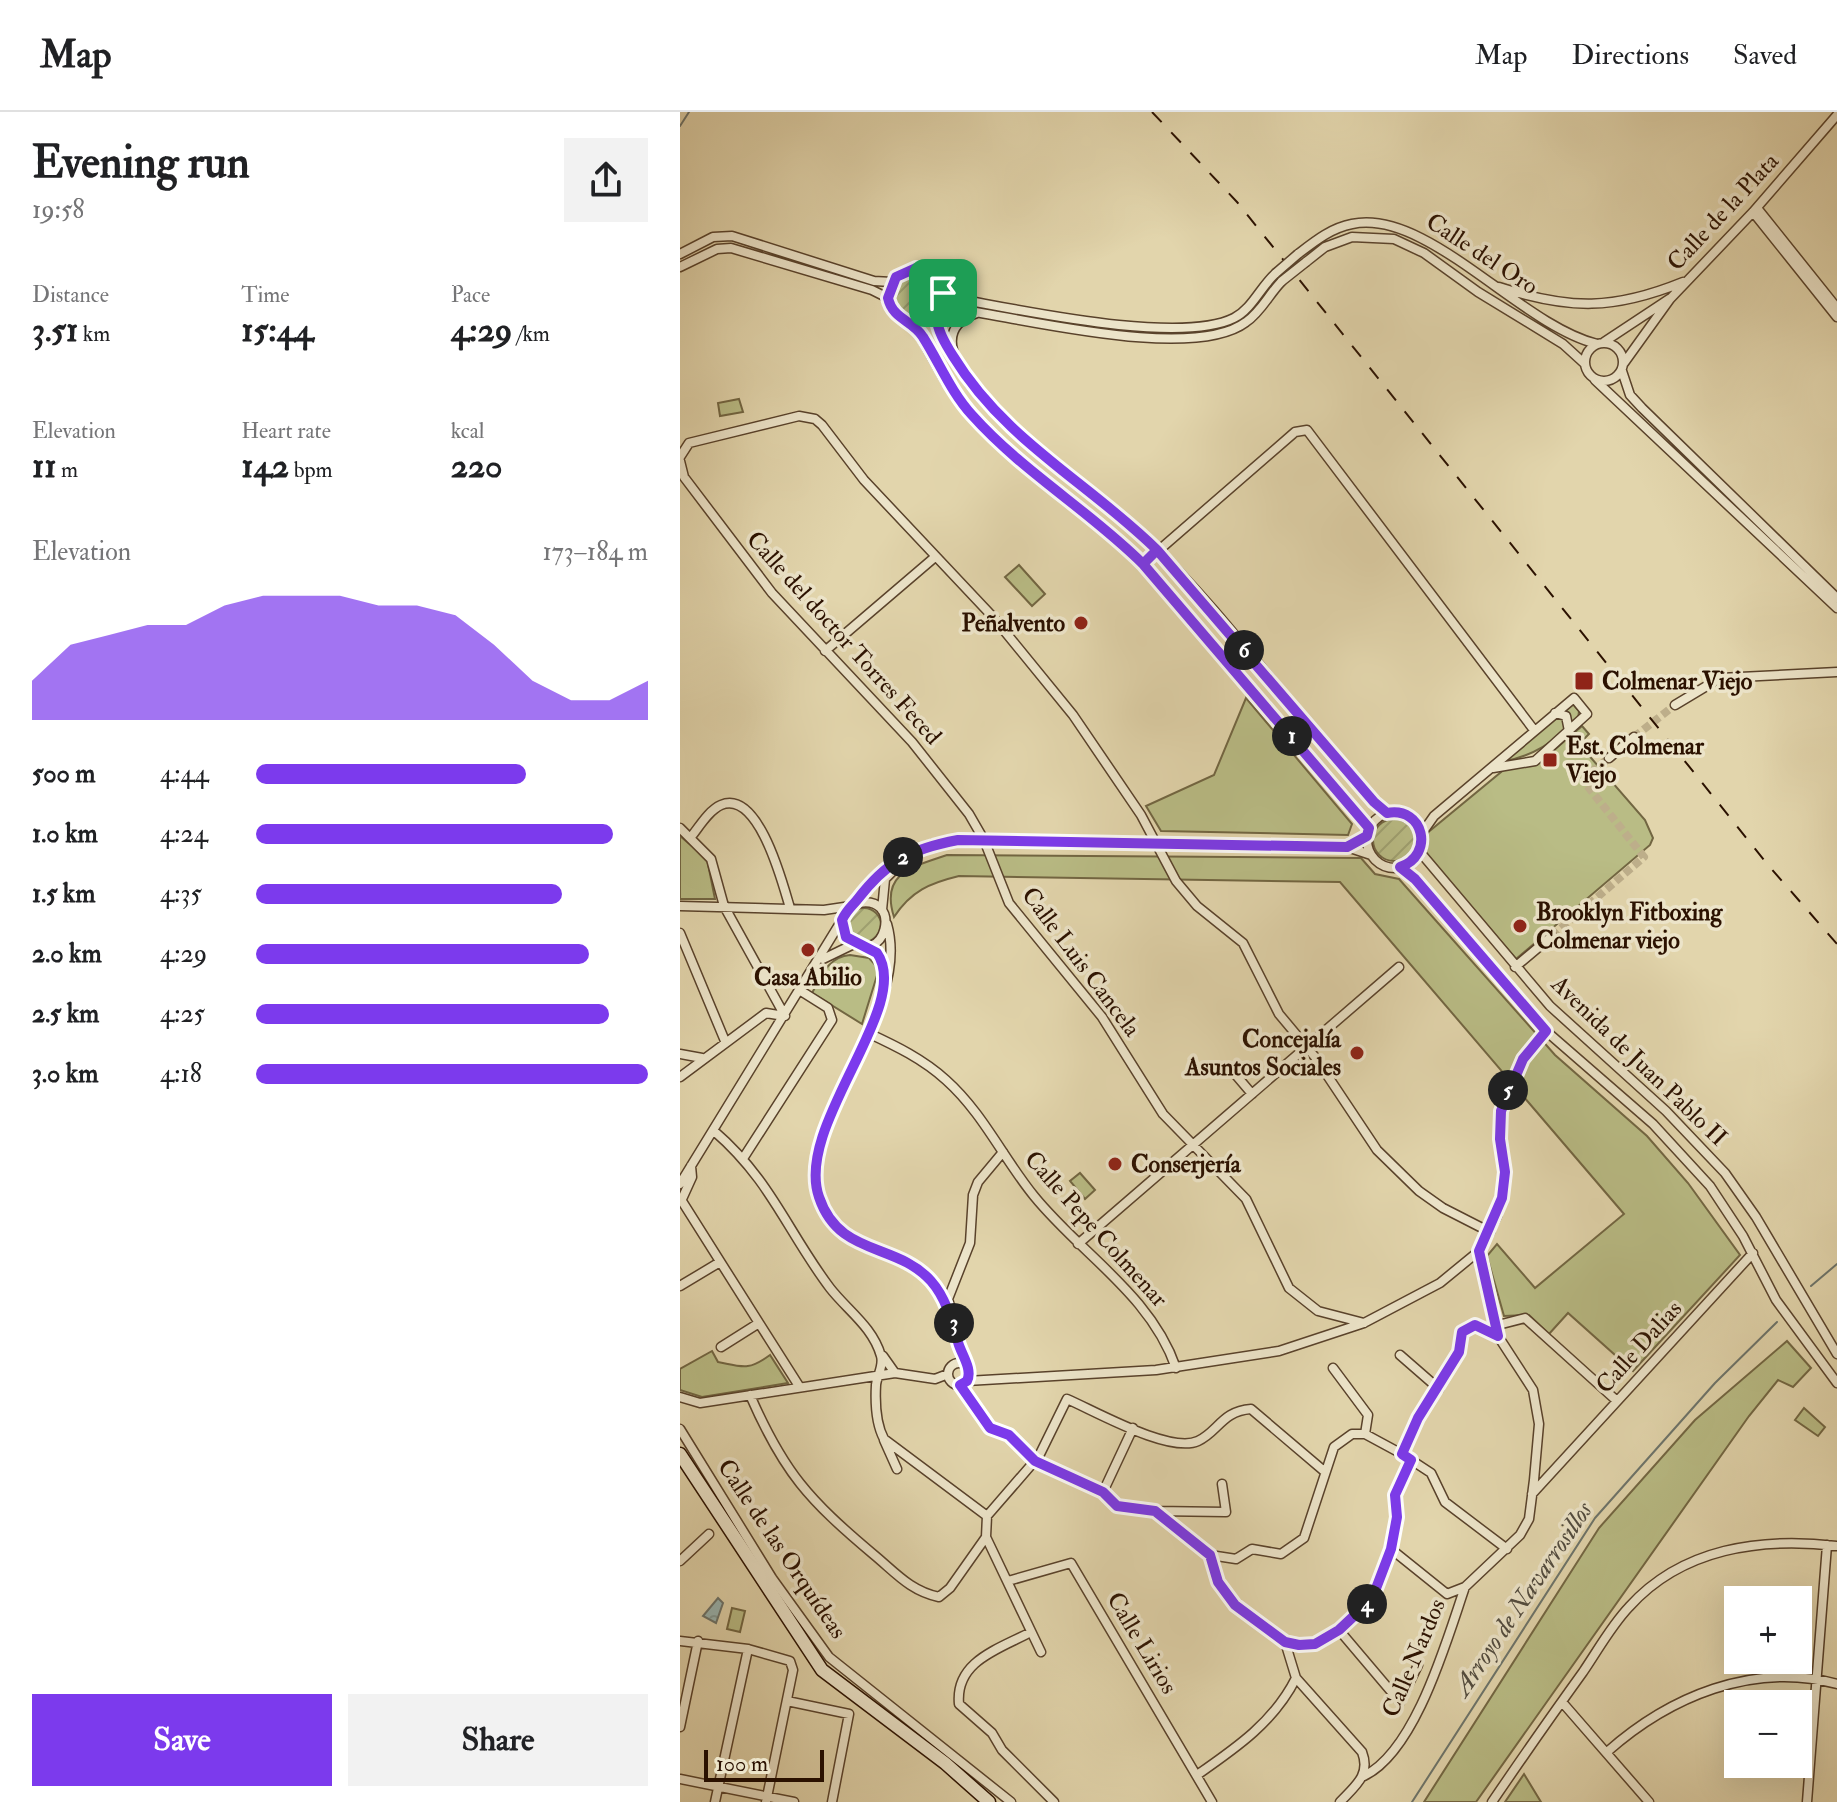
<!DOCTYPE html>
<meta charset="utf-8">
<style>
body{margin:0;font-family:"IM FELL Double Pica",serif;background:#f2f2f2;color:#202124;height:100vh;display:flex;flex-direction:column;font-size:30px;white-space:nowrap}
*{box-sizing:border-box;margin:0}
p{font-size:26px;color:#757577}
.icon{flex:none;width:44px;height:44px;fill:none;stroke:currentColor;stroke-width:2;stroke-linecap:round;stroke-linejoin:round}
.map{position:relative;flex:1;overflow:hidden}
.sheet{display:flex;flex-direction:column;background:#fff;width:680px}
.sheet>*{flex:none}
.buttons{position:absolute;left:1044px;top:1474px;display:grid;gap:16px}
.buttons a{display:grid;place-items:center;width:88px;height:88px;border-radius:0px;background:#fff;box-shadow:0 8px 32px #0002;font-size:40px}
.scale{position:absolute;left:24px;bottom:20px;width:120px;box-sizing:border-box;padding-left:8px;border:4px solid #2b1100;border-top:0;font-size:22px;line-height:28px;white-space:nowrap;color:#2b1100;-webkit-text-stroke:6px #ece4c9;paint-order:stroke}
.pin{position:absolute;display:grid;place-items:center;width:68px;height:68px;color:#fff;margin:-34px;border-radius:16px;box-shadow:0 4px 12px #0006}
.km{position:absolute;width:40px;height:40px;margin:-20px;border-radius:50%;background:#222;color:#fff;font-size:22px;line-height:40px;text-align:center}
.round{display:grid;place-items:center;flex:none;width:84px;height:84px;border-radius:0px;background:#f2f2f2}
.summary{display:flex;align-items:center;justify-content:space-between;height:136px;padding:0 32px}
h1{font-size:44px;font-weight:700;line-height:60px}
.metrics{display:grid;grid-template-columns:repeat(3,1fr);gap:12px;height:136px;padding:8px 32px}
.metrics div{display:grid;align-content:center}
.metrics b{font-size:34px;font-weight:700}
.metrics small{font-size:22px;font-weight:400}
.metrics p{font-size:22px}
.chart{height:224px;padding:16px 32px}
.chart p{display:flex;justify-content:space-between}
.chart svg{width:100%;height:144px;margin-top:8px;fill:#7c3aed;opacity:.7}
.primary-button{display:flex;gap:16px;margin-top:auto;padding:16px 32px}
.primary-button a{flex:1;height:92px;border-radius:0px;background:#7c3aed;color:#fff;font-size:32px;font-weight:700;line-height:92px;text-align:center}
.primary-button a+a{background:#f2f2f2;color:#202124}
ul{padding:0 32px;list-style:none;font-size:26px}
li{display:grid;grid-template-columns:128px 96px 1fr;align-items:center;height:60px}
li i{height:20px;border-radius:10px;background:#7c3aed}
header{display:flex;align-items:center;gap:48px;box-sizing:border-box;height:112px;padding:0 40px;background:#fff;border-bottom:2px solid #e0e0e0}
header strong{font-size:38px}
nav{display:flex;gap:44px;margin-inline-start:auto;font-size:28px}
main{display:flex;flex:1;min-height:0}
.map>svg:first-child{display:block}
.park{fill:#b9bc85;stroke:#726642;stroke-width:2}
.garden{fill:url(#garden-furrows);stroke:#726642;stroke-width:2}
.water{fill:url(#water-ripples);stroke:#6c746b;stroke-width:2}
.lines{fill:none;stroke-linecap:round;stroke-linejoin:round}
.stream{stroke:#6c746b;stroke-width:2}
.street-tunnel{stroke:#bdae8a;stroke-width:8;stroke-dasharray:8 4;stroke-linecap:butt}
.street-casing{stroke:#59422b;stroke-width:11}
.secondary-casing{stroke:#2b1100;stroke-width:15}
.street{stroke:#ece4c9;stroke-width:8}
.secondary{stroke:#ece4c9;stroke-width:12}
.rail{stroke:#2b1100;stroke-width:2;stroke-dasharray:14 14;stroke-linecap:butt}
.street-bridge-casing{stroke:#59422b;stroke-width:11;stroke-linecap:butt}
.street-bridge{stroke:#ece4c9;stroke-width:8}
.route-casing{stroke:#fff;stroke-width:16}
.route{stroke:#7c3aed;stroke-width:10}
.poi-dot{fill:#8f2418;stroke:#ece4c9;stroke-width:3}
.labels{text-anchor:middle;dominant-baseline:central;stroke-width:7;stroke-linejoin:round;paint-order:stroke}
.street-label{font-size:24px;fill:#2b1100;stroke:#ece4c9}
.poi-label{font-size:24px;font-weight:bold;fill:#2b1100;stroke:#ece4c9;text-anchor:start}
.water-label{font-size:26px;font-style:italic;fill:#514b3f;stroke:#ece4c9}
</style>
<header>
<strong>Map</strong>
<nav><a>Map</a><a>Directions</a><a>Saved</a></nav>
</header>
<main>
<section class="sheet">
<div class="summary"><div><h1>Evening run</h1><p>19:58</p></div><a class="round"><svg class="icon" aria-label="share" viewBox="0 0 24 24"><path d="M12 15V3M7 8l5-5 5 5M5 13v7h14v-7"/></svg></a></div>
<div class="metrics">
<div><p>Distance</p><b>3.51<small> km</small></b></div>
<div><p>Time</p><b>15:44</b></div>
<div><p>Pace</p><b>4:29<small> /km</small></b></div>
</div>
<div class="metrics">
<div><p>Elevation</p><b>11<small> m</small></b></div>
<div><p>Heart rate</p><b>142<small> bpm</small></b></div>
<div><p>kcal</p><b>220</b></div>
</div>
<div class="chart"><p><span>Elevation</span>173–184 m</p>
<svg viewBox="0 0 160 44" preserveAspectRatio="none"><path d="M0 44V32L10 21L20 18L30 15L40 15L50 9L60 6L70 6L80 6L90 9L100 9L110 12L120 21L130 32L140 38L150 38L160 32V44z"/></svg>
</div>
<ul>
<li><b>500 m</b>4:44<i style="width:69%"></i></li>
<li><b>1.0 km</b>4:24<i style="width:91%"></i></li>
<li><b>1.5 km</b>4:35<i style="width:78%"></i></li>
<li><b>2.0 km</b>4:29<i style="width:85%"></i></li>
<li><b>2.5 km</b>4:25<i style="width:90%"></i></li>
<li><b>3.0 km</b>4:18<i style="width:100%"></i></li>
</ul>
<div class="primary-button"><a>Save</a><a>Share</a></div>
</section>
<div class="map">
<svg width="1157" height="1690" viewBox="0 0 1157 1690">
<defs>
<pattern id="garden-furrows" width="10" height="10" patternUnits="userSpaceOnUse" patternTransform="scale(2)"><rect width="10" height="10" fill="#b9bc85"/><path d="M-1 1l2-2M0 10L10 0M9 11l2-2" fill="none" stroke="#9fa171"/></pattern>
<pattern id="water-ripples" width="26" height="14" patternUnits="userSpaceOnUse" patternTransform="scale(2)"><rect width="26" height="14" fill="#98b6b3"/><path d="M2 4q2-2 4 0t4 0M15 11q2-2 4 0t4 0" fill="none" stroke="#839b98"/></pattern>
</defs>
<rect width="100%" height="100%" fill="#e2d5ac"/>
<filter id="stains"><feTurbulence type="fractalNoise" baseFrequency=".0025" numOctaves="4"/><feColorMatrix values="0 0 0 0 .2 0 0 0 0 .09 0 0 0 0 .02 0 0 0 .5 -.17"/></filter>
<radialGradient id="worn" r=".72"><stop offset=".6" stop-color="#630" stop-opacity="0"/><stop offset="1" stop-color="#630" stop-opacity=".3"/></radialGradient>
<path class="park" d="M59,287l4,13 -23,4 -2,-13z
M339,453l26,29 -13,12 -27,-29z
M566,586l106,126 -4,11 -187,-4 -15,-25 68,-31z
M892,591l7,8 -1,8c-25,23 -43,37 -77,43z
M902,614l7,8 -10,10 66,76 8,18 -3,7 -134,114 -90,-104v-21l80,-66 32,-4z
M0,724l27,23 8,40h-35z
M267,743l414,3 14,16 24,5 156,176 92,81 41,47 52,72 -107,116 -65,-58 -19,21 -20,-19 -25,1 -17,-60 10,-12 38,44 89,-74 -284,-332 -381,-6c-29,7 -48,15 -65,41 -14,-44 18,-50 53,-62z
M170,843l19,3 10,11 -17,55 -50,-31c10,-18 16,-36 38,-38z
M400,1061l15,17 -10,9 -15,-18z
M1107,1229l24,27 -18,19 -15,-7 -29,36 -273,386h-52l175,-274 96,-108z
M32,1239l6,11c25,5 30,9 52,-7l18,28 -86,14 -22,-7v-21z
M1124,1296l21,19 -7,9 -23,-16z
M52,1496l13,3 -5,21 -13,-3z
M844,1662l17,28h-36z"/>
<path class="garden" d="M213 184a22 22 0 1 1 44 0a22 22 0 1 1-44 0Z
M693 728a21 21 0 1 1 42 0a21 21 0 1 1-42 0Z
M167 813a17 17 0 1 1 34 0a17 17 0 1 1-34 0Z"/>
<path class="water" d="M38,1486l5,5 -7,20 -13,-7z"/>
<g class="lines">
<path class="stream" d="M0,14l9,-14
M1131,1174l26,-22
M732,1690l183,-284 120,-135 62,-61"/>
<path class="street-tunnel" d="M954,625l41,-32
M872,824l92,-79 -59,-74 3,-8 21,-17"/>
<defs>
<path id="street" d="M1077,96l80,100
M1073,100l84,105
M0,142l33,-17 19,-1 142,45 18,1
M618,142c17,-13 33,-26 54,-30 75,-16 168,101 245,120
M626,150l19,-15 27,-10 42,2 30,14 54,39 85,52 22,20
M0,155l37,-18 14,-1 141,42 16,8
M209 184a27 27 0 1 1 54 0a27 27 0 1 1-54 0Z
M819,175c71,23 115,23 184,-5
M263,181l16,6c62,11 221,46 275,19 18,-9 27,-32 42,-45
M259,198l18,-1c65,9 236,53 289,13 15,-10 23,-28 36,-41
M257,202c16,95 144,164 210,226 63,59 119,135 175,201 21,24 41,50 65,72
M233,211l33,59 24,31 36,37 79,61 58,53 226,264
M924,230l65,-43
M905 250a19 19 0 1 1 38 0a19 19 0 1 1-38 0Z
M273,238c-5,-19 6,-31 24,-37
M944,251l46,-64 83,-87 84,-97
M942,259l8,24 12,13 195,190
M915,268l242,228
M0,345l9,-14 110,-27 16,3 7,6 42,55 129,137 80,98 68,100 35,66 21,25 46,37 36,71 36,43 62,93 42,41 24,17 47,24
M0,349l4,16 88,116 140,149 57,72 15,26 25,63 93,114 61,97 83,85 43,89 29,23 46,12
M463,452l152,-132 12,-2 227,300
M145,539l110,-94
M995,593l45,-27 117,-6
M875,601l11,3 3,15
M929,646l25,-21
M687 728a28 28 0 1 1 56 0a28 28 0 1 1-56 0Z
M0,716l31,31 13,47 61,110
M742,721l12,-17 140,-118 13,16 -52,47 -42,7
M11,725c8,-10 18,-27 30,-32 38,-16 62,80 69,103
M740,740l130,154 116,105 59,62 31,44 81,137
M720,755l15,12 131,152 107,93 57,62 33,50 33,64 61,83
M0,794l144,4 27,-4
M202,798l3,-31 20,-20
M162,810l4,15c39,38 61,-48 8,-33
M207,812c27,94 -105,202 -64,284 22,43 68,37 100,65 14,12 21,30 30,46
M0,821l45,108
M188,834l16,16 2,10
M143,847l31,-15
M835,855l37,-31
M188,921c28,13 55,26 78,47 37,33 57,78 88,116 47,58 117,99 142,172
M0,942l22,4
M555,962l17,20
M0,965l86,-64 18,3
M34,1019c57,49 73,100 116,157 17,22 43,39 51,68 3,10 -4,19 -5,29 -1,18 0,39 8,54l103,77
M64,1045l88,-137 -4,-12 -27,-17
M0,1072l168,-274 44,-49 40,-17 26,-4 389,7 24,8
M0,1086l79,125
M2,1087l10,-22 -1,-11
M398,1132l321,-277
M799,1139l19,76
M0,1174l40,-24
M818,1213l27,-7 92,83
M41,1235l38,-24 40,63
M720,1243l39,34
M203,1244l12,17 40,6 13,-5
M268 1262a11 11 0 1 1 22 0a11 11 0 1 1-22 0Z
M286,1253l-18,-66 22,-56 3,-48 5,-13 25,-30
M653,1256l35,47 -3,19
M287,1269l189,-11 123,-19 85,-28 76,-40 39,-32 18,-35 8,-44 -5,-33 1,-28 22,-52 23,-28
M280,1273l30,43 19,7 26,26 68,31 14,14 38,5 55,44 8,27 17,23 50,37 14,3 16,-1 24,-14 33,-31 19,-50 6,-32 -2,-22 16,-35
M70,1283c34,78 59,105 123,159 22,18 37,37 66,43l11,-9 36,-51 1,-21 52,-60 28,-57c28,12 103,55 131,42 20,-9 24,-30 53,-32l73,62
M0,1285l20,6 195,-30
M0,1317l92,149 57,79 182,145
M204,1328l13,29
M423,1380l30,-64
M852,1382l221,-241
M475,1399l71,1 -4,-28
M306,1425l55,115
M711,1437l56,45 18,-7 55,-52 9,-16 5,-39 5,-56 -6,-34 -35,-54 -23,-11 -13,7 -3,20 -41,66 -16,36
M530,1443l26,4 16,-10 29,5 23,-16 30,-91 18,-13h13l37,20 29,19 14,29 62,47
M0,1449l29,-27
M328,1469l63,-18 141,239
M659,1518l61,72 18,-37
M351,1520c-32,17 -76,29 -72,72l33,29 10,17 52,52
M0,1529l68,8 42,12 3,9 -27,132
M616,1566l66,74c9,23 -7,34 -22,50
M107,1589l62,13 -17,88
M882,1590l87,100
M0,1615l18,-86
M927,1640c62,-55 146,-91 230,-68
M517,1663c39,-27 77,-53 99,-97l-11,-36
M684,1664c52,-25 83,-137 101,-189
M0,1667l114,23
M35,1690l33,-153
M812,1690c30,-44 60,-87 91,-130 15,-22 28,-46 46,-65 53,-59 132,-70 208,-61
M1127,1690l20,-257"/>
<path id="secondary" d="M0,1342l142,216 123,93 44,39"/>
</defs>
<use href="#street" class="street-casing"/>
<use href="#secondary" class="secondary-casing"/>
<use href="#street" class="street"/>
<use href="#secondary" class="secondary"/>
<path class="rail" d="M472,0l85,90 531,663 69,79"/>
<defs>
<path id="street-bridge" d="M596,161l22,-19
M602,169l24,-19"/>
</defs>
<use href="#street-bridge" class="street-bridge-casing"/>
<use href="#street-bridge" class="street-bridge"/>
</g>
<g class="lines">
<defs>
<path id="route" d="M263,181c0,8 -6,15 -6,23 -1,13 9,29 16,40 52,85 135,126 204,194l-14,14 226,264 -2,8 -20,11 -389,-7c-48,9 -72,22 -101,60 -6,7 -11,11 -15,20l4,17 31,16c37,53 -83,172 -58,244 20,60 77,45 112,84 15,17 21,40 27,61 3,12 15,27 9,39l-7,4 30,43 19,7 26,26 68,31 14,14 38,5 55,44 8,27 17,23 50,37 14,3 16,-1 24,-14 33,-31 19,-50 6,-32 -2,-22 16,-35 -9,-6 16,-36 41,-66 3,-20 13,-7 23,11 -19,-85 23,-53 3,-26 -5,-33 1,-28 22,-52 23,-28 -131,-152 -15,-12c35,-12 24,-61 -13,-54l-13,-11 -217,-252 -14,14c-53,-53 -120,-92 -171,-149 -21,-23 -32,-51 -49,-78 -10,-17 -30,-17 -35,-39l8,-21 20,-9 21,10 6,15"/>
</defs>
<use href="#route" class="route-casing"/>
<use href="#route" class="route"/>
</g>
<g class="poi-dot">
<circle cx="401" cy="511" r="8"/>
<rect x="894" y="559" width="20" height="20" rx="4"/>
<rect x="862" y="640" width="16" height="16" rx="4"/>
<circle cx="840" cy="814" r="8"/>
<circle cx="128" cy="838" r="8"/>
<circle cx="677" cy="941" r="8"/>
<circle cx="435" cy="1052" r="8"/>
</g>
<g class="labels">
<g class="street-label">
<text transform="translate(1043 100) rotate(-47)">Calle de la Plata</text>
<text transform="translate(802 142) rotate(33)">Calle del Oro</text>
<text transform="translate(164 526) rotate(48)">Calle del doctor Torres Feced</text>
<text transform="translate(401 850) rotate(53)">Calle Luis Cancela</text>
<text transform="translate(959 949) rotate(44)">Avenida de Juan Pablo II</text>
<text transform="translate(416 1117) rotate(48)">Calle Pepe Colmenar</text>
<text transform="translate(959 1235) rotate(-48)">Calle Dalias</text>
<text transform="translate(102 1437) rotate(56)">Calle de las Orquídeas</text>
<text transform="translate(462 1531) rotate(59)">Calle Lirios</text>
<text transform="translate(734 1546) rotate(-67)">Calle Nardos</text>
</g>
<g class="poi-label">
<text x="385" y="511" text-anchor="end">Peñalvento</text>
<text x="922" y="569">Colmenar Viejo</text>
<text x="886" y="634">Est. Colmenar<tspan x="886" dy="28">Viejo</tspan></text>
<text x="856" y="800">Brooklyn Fitboxing<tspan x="856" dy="28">Colmenar viejo</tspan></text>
<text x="128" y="865" text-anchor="middle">Casa Abilio</text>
<text x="661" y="927" text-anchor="end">Concejalía<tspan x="661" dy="28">Asuntos Sociales</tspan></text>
<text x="451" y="1052">Conserjería</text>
</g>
<g class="water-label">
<text transform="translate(843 1487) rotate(-56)">Arroyo de Navarrosillos</text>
</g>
</g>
<rect width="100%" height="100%" filter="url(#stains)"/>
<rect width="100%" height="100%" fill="url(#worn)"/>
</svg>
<div class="buttons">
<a>+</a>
<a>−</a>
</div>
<div class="scale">100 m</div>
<div class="pin" style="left:263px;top:181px;background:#1e9e55"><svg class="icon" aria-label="arrive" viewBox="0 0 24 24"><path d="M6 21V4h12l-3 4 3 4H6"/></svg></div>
<b class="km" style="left:612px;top:624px">1</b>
<b class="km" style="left:223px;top:745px">2</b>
<b class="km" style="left:274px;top:1211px">3</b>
<b class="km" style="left:687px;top:1492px">4</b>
<b class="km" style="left:828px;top:978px">5</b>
<b class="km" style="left:564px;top:538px">6</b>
</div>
</main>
